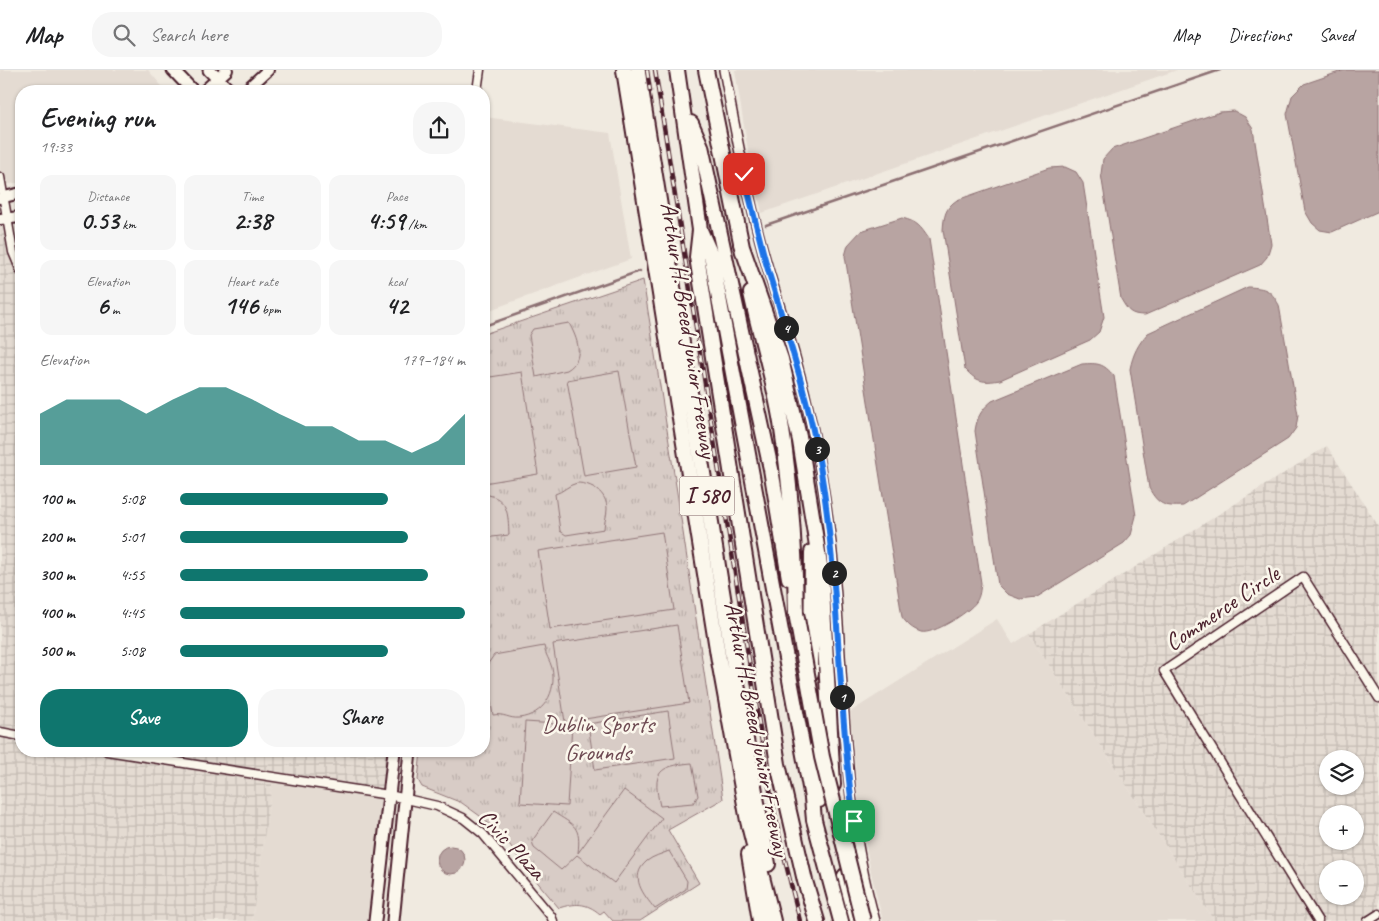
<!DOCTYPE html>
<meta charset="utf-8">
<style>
body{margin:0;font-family:Caveat,sans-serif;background:#f6f6f6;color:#202124;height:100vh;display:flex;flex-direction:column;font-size:19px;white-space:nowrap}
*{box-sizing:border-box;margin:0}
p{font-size:16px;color:#757577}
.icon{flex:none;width:28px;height:28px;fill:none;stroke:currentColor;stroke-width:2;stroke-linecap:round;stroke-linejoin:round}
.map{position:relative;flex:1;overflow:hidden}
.drawer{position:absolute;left:15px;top:15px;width:475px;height:672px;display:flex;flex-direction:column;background:#fff;border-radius:20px;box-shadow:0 1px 4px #0004}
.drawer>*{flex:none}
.fabs{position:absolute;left:1319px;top:680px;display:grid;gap:10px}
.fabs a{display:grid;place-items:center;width:45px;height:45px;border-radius:50%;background:#fff;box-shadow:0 1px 4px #0004;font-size:25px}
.pin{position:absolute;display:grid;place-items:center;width:42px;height:42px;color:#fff;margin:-21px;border-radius:10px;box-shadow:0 2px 8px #0006}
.km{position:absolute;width:25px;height:25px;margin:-12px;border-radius:50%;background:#222;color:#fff;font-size:14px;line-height:25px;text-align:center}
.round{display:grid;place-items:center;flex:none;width:52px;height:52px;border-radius:20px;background:#f6f6f6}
.summary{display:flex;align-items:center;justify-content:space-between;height:85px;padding:0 25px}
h1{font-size:28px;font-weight:700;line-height:38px}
.stats{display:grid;grid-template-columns:repeat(3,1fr);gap:8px;height:85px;padding:5px 25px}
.stats div{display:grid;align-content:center;border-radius:12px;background:#f6f6f6;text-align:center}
.stats b{font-size:25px;font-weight:700}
.stats small{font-size:14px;font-weight:400}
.stats p{font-size:14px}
.chart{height:140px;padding:10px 25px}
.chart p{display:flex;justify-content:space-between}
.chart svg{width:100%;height:90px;margin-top:5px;fill:#0f766e;opacity:.7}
.action{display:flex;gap:10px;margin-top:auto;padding:10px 25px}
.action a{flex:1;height:58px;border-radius:20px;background:#0f766e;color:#fff;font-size:20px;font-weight:700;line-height:58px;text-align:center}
.action a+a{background:#f6f6f6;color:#202124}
ul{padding:0 25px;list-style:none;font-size:16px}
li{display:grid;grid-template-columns:80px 60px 1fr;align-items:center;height:38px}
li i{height:12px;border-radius:6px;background:#0f766e}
header{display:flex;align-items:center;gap:30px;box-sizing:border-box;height:70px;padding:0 25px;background:#fff;border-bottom:1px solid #e0e0e0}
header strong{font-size:24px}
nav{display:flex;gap:28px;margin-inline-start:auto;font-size:18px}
.search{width:350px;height:45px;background:#f6f6f6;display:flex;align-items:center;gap:12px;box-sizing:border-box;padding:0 18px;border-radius:20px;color:#757577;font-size:19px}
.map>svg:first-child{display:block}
.built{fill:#e4dbd2}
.industrial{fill:url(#industrial-grid);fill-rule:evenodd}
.grass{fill:url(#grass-tufts);stroke:#917678}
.pitch{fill:#d8ccc6;stroke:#917678}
.water{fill:#b8a4a2;stroke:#8c6f72}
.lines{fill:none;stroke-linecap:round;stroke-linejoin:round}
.stream{stroke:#8c6f72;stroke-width:2.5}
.minor-casing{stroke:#4a1f2b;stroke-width:11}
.tertiary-casing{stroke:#4a1f2b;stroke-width:12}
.secondary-casing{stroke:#4a1f2b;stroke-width:14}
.primary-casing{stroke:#4a1f2b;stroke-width:15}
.motorway-casing{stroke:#4a1f2b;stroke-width:18}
.minor{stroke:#fbf7ec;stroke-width:8}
.tertiary{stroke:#fbf7ec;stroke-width:9}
.secondary{stroke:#fbf7ec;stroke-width:10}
.primary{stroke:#fbf7ec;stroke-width:11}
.motorway{stroke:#fbf7ec;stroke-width:14}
.rail-casing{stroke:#4a1f2b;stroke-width:4.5}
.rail{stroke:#fbf7ec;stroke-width:2.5;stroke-dasharray:8;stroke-linecap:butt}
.motorway-bridge-casing{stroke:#4a1f2b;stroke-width:18;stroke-linecap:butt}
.motorway-bridge{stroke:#fbf7ec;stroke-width:14}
.route-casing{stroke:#fff;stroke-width:10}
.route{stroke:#1a73e8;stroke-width:6}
.labels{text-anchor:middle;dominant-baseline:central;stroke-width:5;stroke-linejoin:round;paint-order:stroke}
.shield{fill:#fbf7ec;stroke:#7f6065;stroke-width:1}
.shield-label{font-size:22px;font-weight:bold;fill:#4a1f2b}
.street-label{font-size:24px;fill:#4a1f2b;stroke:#fbf7ec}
.park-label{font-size:24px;fill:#6e4a52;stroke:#fbf7ec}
</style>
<header>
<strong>Map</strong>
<div class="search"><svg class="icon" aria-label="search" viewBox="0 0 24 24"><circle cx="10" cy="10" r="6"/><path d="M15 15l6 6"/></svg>Search here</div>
<nav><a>Map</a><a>Directions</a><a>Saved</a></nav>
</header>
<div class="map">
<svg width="1379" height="851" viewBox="0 0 1379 851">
<defs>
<pattern id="industrial-grid" width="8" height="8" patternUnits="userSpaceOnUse" patternTransform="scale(1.25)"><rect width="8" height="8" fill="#e4dbd2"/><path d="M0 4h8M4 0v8" fill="none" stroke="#c5bcb4"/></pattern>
<pattern id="grass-tufts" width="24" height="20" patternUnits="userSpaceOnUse" patternTransform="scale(1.25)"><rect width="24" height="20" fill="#d8ccc6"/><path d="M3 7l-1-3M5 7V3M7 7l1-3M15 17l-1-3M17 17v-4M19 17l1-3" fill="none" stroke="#bbafaa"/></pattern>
</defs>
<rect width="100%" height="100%" fill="#f0eae0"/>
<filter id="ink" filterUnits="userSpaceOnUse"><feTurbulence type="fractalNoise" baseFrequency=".02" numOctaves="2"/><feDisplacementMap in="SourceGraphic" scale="10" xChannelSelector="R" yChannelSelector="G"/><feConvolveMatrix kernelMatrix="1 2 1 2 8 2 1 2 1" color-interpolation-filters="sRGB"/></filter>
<g filter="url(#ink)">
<path class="built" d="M0,0h148l18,21h-145v91l-21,4z
M735,0h442l-415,143 -15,-69z
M484,47l126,16 21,126 -147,53z
M997,549l16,25 16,-10 185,287h-331l-11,-44 -10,-51 -5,-36 -7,-78z
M273,707l116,18 -14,126h-123z"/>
<path class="industrial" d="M8,148l13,53v480h373l-5,44 -116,-17 -21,143h-252v-702z
M1327,376l52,81v394h-165l-185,-287zM1328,689h27v27h-27zM1328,744h27v27h-27zM1328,799h27v27h-27z"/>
<path class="grass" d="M643,210l34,212 46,307 -55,31 31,53 -59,38h-27l-9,-10 -4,3c-14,-12 -25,-11 -41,-6l-35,-42 -14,-21 -30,-29 -18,-13 -40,-16 -4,-7 3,-29h63v-417z"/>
<path class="pitch" d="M569,253c8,15 17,36 -2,47l-31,7 -7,-42 4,-6z
M619,301l17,96 -52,9 -17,-96z
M522,302l16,102 -54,9v-105z
M577,413c15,0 30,10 30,26 0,7 -3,13 -3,20l-38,6 -6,-4 -5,-37c8,-2 13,-9 22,-11z
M484,424c25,4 24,20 25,41l-25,3z
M662,462l12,78 -124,19 -12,-78z
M677,555l12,78 -124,19 -12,-78z
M544,576c1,9 6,14 8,22 5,24 -8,47 -33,50 -10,1 -15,-5 -26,-3l-8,-47 9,-13z
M668,641l7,47 -80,12 -7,-46z
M525,652l47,3 -5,81 -47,-3z
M692,693l6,33 -5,7 -33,3c-8,-34 -2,-40 32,-43z
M624,720l38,28 -48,65 -37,-28 -16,15 -27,-22 -2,-7 21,-29c22,14 28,14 25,41z
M669,781l18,30 -1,8 -31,20c-11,-14 -27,-32 -8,-48 6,-5 15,-7 22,-10z"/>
<path class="water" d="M1345,0h34v141l-47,21 -12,-2 -8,-7 -7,-12 -18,-97 5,-18 12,-12z
M1234,41l11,6 8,12 18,115 -4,13 -7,8 -115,50c-15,0 -17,-4 -24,-16l-20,-125 2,-15 9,-10 108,-37z
M1065,97l11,5 7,11 21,134 -5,15 -9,8 -90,40c-17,3 -23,2 -35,-11l-22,-139c1,-14 2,-22 14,-30l92,-32z
M902,148c16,4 18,8 27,21l52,344c-1,7 -1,13 -5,19 -8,11 -43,33 -55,30 -9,-3 -14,-8 -19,-15l-57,-361 3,-11 13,-14z
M1248,217c18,1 22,2 31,18l19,110 -2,13 -8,11 -105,67c-18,1 -25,-1 -34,-18l-19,-119c3,-15 8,-25 18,-36z
M1082,294c16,-1 21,-1 32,12l22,140 -5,19 -7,8 -87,54 -17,2 -13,-5 -9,-9 -23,-154c2,-14 6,-21 17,-30z
M437 790a14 14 0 1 1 28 0a14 14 0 1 1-28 0Z"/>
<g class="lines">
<path class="stream" d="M766,155l454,-155
M484,256l156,-55"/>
<defs>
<path id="minor" d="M477,21l3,-21
M0,107l13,75 8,19
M0,662l21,4
M107,681l282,44 48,11 26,12 20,16 68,82 2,5
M1318,851l-154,-250 139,-94 76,121
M1368,851l11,-7"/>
<path id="tertiary" d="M724,0c12,64 24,129 42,192 9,32 20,63 29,95 14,49 24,99 31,149 21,138 10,280 49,415"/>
<path id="secondary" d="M204,21l23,-21
M245,21l23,-21
M0,128l21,-5
M0,149l21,-2"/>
<path id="primary" d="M173,0l20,21
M209,0l21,21
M375,851l19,-170
M393,851l17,-170"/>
<path id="motorway" d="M624,0l95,591 29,160 25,100
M638,0l111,688 19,106
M677,0l23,160 -3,27 81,507 27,117 12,40
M706,0l37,182
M691,53l10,23 70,323 18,109
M700,160l11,25 101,543 2,22 27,101
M741,174l40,115 19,82 21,130 12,214
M751,223c9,43 23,86 30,130 10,63 14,127 15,190
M811,603l1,-121
M816,679l3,51
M749,784l11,67
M845,806l12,44"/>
</defs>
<use href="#minor" class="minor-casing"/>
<use href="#tertiary" class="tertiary-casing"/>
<use href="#secondary" class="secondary-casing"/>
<use href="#primary" class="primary-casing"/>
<use href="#motorway" class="motorway-casing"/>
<use href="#minor" class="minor"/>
<use href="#tertiary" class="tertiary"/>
<use href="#secondary" class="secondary"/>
<use href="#primary" class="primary"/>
<use href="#motorway" class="motorway"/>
<defs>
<path id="rail" d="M647,0l3,21
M655,0l113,710 12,60 20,81"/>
</defs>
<use href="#rail" class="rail-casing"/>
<use href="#rail" class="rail"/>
<defs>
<path id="motorway-bridge" d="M796,543l26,144 41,164"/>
</defs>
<use href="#motorway-bridge" class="motorway-bridge-casing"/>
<use href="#motorway-bridge" class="motorway-bridge"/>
</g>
</g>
<g class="lines" filter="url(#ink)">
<defs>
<path id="route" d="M744,104c7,30 14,59 22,89 19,65 41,129 53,197 21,119 18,241 35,361"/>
</defs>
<use href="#route" class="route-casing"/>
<use href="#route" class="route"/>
</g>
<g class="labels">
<rect class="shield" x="679.5" y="406.5" width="55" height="39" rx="4"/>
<g class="shield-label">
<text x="707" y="426">I 580</text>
</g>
<g class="street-label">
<text transform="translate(689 260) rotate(81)">Arthur H. Breed Junior Freeway</text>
<text transform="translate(1222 538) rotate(-34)">Commerce Circle</text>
<text transform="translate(757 659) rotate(79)">Arthur H. Breed Junior Freeway</text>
<text transform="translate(512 774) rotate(47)">Civic Plaza</text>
</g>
<g class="park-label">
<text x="598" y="654">Dublin Sports<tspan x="598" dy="28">Grounds</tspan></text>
</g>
</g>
</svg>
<div class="fabs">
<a><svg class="icon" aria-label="layers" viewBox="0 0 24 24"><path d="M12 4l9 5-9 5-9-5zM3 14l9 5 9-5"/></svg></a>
<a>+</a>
<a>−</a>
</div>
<div class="pin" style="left:854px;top:751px;background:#1e9e55"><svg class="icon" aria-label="arrive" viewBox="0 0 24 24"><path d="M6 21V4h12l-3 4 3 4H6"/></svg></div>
<div class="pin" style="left:744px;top:104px;background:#d93025"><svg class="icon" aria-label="check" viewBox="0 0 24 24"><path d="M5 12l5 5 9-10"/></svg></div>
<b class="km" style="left:842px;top:627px">1</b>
<b class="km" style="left:834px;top:503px">2</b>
<b class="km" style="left:817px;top:379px">3</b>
<b class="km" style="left:786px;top:258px">4</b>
<section class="drawer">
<div class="summary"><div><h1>Evening run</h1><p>19:33</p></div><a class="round"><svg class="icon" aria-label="share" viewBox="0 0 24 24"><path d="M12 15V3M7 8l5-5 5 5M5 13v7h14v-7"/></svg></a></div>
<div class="stats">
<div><p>Distance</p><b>0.53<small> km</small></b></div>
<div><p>Time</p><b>2:38</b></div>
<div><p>Pace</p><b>4:59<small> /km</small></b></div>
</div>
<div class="stats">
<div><p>Elevation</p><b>6<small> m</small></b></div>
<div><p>Heart rate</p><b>146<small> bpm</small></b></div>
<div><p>kcal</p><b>42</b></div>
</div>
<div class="chart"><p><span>Elevation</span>179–184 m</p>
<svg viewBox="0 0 160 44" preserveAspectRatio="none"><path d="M0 44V19L10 12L20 12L30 12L40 19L50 12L60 6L70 6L80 12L90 19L100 25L110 25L120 32L130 32L140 38L150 32L160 19V44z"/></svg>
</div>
<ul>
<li><b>100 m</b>5:08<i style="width:73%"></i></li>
<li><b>200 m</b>5:01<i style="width:80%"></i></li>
<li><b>300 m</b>4:55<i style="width:87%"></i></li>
<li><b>400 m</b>4:45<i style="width:100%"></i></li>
<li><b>500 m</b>5:08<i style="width:73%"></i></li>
</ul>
<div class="action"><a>Save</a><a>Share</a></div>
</section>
</div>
